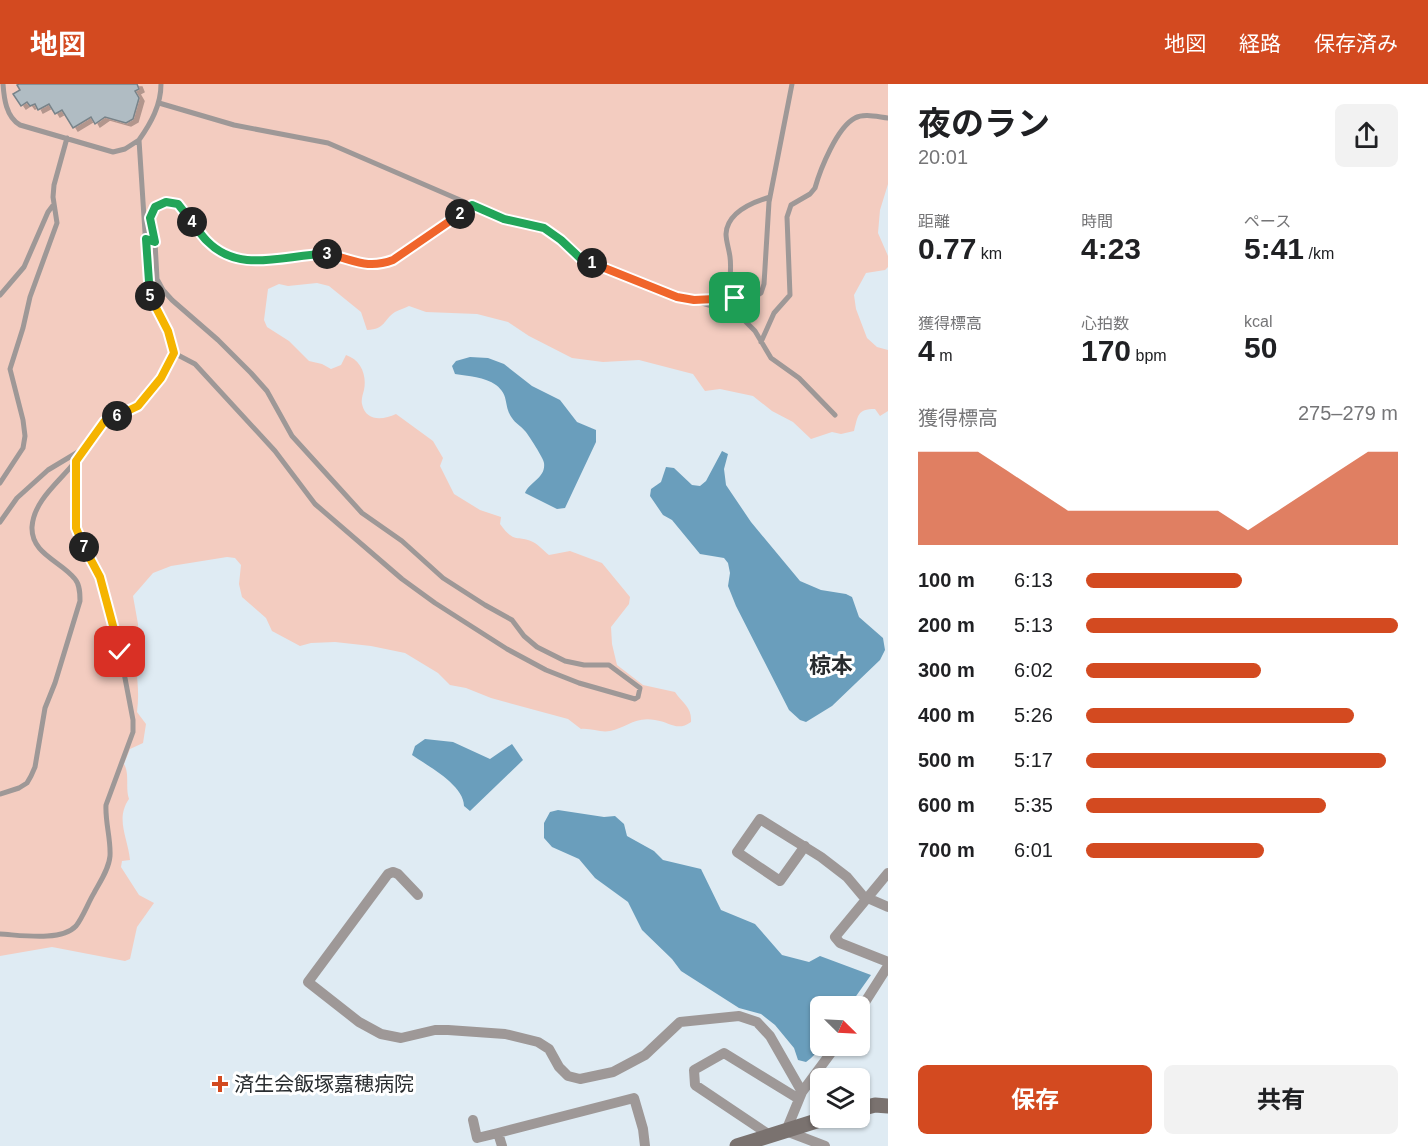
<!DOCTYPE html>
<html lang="ja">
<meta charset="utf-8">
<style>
body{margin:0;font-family:Arial,"Noto Sans JP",sans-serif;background:#f2f2f2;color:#202124;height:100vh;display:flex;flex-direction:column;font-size:22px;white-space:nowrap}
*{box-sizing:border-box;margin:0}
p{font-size:20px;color:#757577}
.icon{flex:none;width:33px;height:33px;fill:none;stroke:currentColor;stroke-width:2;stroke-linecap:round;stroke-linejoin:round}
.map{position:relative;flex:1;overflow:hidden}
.sheet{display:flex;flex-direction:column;background:#fff;width:540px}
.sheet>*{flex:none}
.needle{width:39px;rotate:114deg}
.controls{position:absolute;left:810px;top:912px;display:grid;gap:12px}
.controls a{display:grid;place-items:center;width:60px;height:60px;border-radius:9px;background:#fff;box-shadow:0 2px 4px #0004;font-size:30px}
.pin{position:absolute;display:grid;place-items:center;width:51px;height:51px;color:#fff;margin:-26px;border-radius:12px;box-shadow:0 3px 9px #0006}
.km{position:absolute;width:30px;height:30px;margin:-15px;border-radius:50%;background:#222;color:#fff;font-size:16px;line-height:30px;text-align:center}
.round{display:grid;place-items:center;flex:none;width:63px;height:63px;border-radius:9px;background:#f2f2f2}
.headline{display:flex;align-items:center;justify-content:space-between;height:102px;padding:0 30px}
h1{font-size:33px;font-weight:700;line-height:45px}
.stats{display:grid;grid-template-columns:repeat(3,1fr);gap:9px;height:102px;padding:6px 30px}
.stats div{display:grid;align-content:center}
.stats b{font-size:30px;font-weight:700}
.stats small{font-size:16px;font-weight:400}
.stats p{font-size:16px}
.chart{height:168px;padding:12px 30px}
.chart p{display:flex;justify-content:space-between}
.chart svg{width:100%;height:108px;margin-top:6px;fill:#d34a20;opacity:.7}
.button{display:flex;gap:12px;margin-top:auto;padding:12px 30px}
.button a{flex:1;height:69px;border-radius:9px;background:#d34a20;color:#fff;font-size:24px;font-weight:700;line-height:69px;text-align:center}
.button a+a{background:#f2f2f2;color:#202124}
ul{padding:0 30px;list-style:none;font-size:20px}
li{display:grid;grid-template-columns:96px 72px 1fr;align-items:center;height:45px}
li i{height:15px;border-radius:8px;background:#d34a20}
header{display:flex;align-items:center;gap:36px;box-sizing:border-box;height:84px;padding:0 30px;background:#d34a20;color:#fff}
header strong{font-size:28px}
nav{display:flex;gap:33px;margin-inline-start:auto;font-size:21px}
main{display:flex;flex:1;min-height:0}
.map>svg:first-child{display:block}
.green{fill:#f3ccc0}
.water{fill:#6a9ebc}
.building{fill:#b0bcc3;stroke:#788389;stroke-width:1.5;filter:url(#shadow)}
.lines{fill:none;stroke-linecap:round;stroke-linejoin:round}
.lane{stroke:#9e9897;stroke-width:5}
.street{stroke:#9e9897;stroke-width:10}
.secondary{stroke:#7a726f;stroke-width:15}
.split-1-casing{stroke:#fff;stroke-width:12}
.split-2-casing{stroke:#fff;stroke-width:12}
.split-3-casing{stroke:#fff;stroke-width:12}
.split-4-casing{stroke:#fff;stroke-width:12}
.split-5-casing{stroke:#fff;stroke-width:12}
.split-6-casing{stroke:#fff;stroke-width:12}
.split-7-casing{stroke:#fff;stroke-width:12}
.split-8-casing{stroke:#fff;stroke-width:12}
.split-1{stroke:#f0652b;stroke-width:8}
.split-2{stroke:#22a559;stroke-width:8}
.split-3{stroke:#f0652b;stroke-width:8}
.split-4{stroke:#22a559;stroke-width:8}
.split-5{stroke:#22a559;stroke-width:8}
.split-6{stroke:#f5b400;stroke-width:8}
.split-7{stroke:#f5b400;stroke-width:8}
.split-8{stroke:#f5b400;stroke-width:8}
.poi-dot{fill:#d34a20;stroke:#fff;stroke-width:2}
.labels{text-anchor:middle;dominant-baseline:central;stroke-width:6;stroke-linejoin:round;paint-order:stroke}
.poi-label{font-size:20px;fill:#282c2f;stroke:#fff;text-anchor:start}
.quarter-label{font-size:22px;font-weight:bold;fill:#282c2f;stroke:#fff}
</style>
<header>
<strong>地図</strong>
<nav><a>地図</a><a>経路</a><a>保存済み</a></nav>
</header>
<main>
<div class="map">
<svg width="888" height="1062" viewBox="0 0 888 1062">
<defs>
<filter id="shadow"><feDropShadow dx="5" dy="3" stdDeviation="0" flood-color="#0004"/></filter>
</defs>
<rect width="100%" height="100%" fill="#dfebf3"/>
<path class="green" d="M0,0h888v100l-8,26 -2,23 10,23v11l-3,3 -19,3 -12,22 2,14 11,29 10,9 11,3v61l-8,5 -5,-7c-18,0 -17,7 -21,22l-13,3 -9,-2 -21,7 -18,-17 -21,-11 -19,-15 -33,-7 -15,2 -12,-17 -54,-14 -36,2 -31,-4 -43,-22 -21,-14 -31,-8 -51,-2 -17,-6c-4,2 -10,4 -14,6 -12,8 -9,17 -28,18l-6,-18 -32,-26 -12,-3 -29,3 -9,-2 -11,5 -4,31 3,7 22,14 20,20 13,3 9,5 10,-4 5,-10c15,5 21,20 18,35 -1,4 -3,9 -2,14 4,18 21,16 34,10l37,27 10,17 -3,8 14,28 26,16 21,7 -1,7c15,21 18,10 33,18 6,3 11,9 16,13l21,-4 32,12 28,34 -1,7 -18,23 1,17 5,21 26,20 32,7c8,12 17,15 16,30 -14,10 -21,0 -36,-2 -20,-4 -29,8 -45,11 -9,2 -19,-3 -29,-2l-13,-10 -77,-21 -25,-10 -16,-3 -12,-12 -33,-20 -34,-7 -36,-4 -24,1 -11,3 -28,-15 -6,-13 -24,-21 -3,-13 2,-19 -6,-7 -8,-1 -56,9 -18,7 -20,23 5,28v11l7,7 -1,14 -8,12c2,15 3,29 1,44l9,12 -3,19 -13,6 -6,15c6,10 1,24 5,35 -14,20 -1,39 1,61l-8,1 -1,6 18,28 15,8 -17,24 -7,32 -5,2 -73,-14 -52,9z"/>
<path class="water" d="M470,273l18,1 16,6 28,22 28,14 17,22 19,8v12l-31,66 -8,1 -32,-16c4,-11 21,-15 19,-30 0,-4 -16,-29 -19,-32 -4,-5 -10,-8 -13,-13 -9,-13 -2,-22 -16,-33 -11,-8 -28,-9 -41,-11l-3,-8 4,-5z
M722,367l6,3 -4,15 2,16 25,37 49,59 21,9 25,4 6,3 7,20 24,21 2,12 -5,10 -48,46 -26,16 -6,-2 -11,-10 -53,-104 -8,-20 2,-13 -2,-10 -4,-5 -24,-4 -28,-34 -9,-5 -13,-19 1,-7 10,-7 5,-15 8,1 18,17 8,1 6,-5z
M425,655l28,3 37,17 22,-15 11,16 -53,51 -6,-5c0,-21 -36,-40 -52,-51l3,-9z
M558,726l46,7 11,-1 9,8 3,12 27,15 9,9 38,9 20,41 34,14 27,31 27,7 11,-6 51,19 -22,31h-29c0,25 7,42 -14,56l-8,-2 -4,-12 -19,-23 -14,-11 -22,-6 -58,-37 -9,-12 -30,-29 -14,-28 -33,-24 -16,-19 -27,-12 -8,-9v-15l6,-11z"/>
<path class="building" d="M19,0h118l2,5 -4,2 4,7 -6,21 -7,4 -21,-6 -10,7 -4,-7 -18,11 -11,-18 -7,4 -6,-10 -11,6 -3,-6 -5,2 -3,-4 -6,4 -8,-12 7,-4 -3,-5z"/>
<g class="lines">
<path class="lane" d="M3,0c1,14 3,33 17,41l93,27 12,-3 14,-9
M159,19l75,22 94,18 176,76 40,9 17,12 19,18 97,39 17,3 61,-3 6,-4 3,-9 5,-82 23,-118
M0,211l24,-28 24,-55 6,-8
M728,215c1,-14 4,-28 2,-42 -1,-8 -4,-16 -4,-23 1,-22 27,-32 44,-37
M699,218l29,9 16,9 11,11 16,27 28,20 36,37
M761,258l13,-29 16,-18 -3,-78 4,-12 19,-11 5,-6c5,-18 22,-61 40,-70 9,-5 23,-1 33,0
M174,269l21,11 80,87 40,53 87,75 33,24 72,46 39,21 33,13 56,16 3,-2 2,-9 -31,-23h-25l-19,-4 -28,-14 -13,-11 -12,-16 -27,-15 -42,-27 -41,-37 -40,-28 -70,-77 -25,-45 -16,-18 -33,-33 -46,-40 -9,-10 -6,-11 -2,-37 -5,-24 5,-11c10,-6 19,-6 28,2 14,24 39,53 70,53 25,-1 48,-10 73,-8 20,1 37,16 58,10 10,-4 19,-11 28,-16 20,-14 40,-28 60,-43
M0,399l23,-35 2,-12 -2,-16 -13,-51 13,-41 7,-31 27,-74 -4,-26 1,-12 13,-47
M0,438l17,-24 31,-28 35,-21 21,-27 34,-16 23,-27 13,-26 -6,-22 -19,-37 -10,-154c12,-17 22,-35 22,-56
M0,710l19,-6 8,-5 4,-7 4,-9 10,-59 10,-25 25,-82c0,-7 0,-16 -5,-22 -14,-18 -44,-25 -43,-52 2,-31 36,-51 51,-76
M0,850c20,1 61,8 76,-8 7,-9 12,-23 18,-33 6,-11 15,-24 16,-37 1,-17 -5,-34 -4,-51l27,-73v-12l-13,-68 -15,-57 -5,-18 -24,-49v-67"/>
<path class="street" d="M805,762l-25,35 -43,-29 23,-33 61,38 26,20 16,19 25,11
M888,789l-53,64 5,6 48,19
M418,811l-20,-21 -5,-2 -5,2 -80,108 51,40 22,12 20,4 34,-8h13l57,4 33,8 11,7 10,18 9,9 12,3 33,-7 32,-17 35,-33 59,-6 18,6 13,14 32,56
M860,926l28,-44
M473,1036l4,18 21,-5
M771,1052l-76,-51 -1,-15 30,-17 75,46
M502,1062l-4,-13 136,-35 9,31 2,17
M825,1062l-39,-15 16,-39 34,-46"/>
<path class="secondary" d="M860,1025l15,-4 13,1
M737,1062l89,-28"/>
</g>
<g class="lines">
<defs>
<path id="split-1" d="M592,179l85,34 17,3 41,-2"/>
<path id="split-2" d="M460,130l12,-9 32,14 40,9 17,12 19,18 12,5"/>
<path id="split-3" d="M327,170c26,5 39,16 66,6l67,-46"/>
<path id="split-4" d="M192,138c5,6 9,13 15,19 33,34 79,13 120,13"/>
<path id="split-5" d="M150,212l-4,-57 9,3 -5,-24 5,-11 11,-5 12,2 14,18"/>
<path id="split-6" d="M117,332l21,-10 23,-28 13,-25 -6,-22 -18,-35"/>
<path id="split-7" d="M84,463l-8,-19v-67l28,-39 13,-6"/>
<path id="split-8" d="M84,463l16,30 20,75"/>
</defs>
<use href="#split-1" class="split-1-casing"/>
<use href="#split-2" class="split-2-casing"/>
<use href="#split-3" class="split-3-casing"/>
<use href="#split-4" class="split-4-casing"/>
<use href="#split-5" class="split-5-casing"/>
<use href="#split-6" class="split-6-casing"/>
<use href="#split-7" class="split-7-casing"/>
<use href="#split-8" class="split-8-casing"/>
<use href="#split-1" class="split-1"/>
<use href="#split-2" class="split-2"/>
<use href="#split-3" class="split-3"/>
<use href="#split-4" class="split-4"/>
<use href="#split-5" class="split-5"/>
<use href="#split-6" class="split-6"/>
<use href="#split-7" class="split-7"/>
<use href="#split-8" class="split-8"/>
</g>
<path class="poi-dot" d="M217 991h6v6h6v6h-6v6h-6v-6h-6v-6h6z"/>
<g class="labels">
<g class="poi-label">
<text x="234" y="1000">済生会飯塚嘉穂病院</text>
</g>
<g class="quarter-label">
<text x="831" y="581">椋本</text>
</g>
</g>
</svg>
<div class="controls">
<a><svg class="needle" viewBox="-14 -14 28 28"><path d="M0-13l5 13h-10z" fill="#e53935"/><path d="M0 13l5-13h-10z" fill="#757577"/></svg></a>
<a><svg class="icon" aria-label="layers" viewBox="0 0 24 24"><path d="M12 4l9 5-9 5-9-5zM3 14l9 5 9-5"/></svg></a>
</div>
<div class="pin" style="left:735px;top:214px;background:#1e9e55"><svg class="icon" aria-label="arrive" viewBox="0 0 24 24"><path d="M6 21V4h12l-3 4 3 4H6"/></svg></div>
<div class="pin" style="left:120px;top:568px;background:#d93025"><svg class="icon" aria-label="check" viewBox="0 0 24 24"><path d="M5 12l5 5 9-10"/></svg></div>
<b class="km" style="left:592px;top:179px">1</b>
<b class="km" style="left:460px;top:130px">2</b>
<b class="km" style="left:327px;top:170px">3</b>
<b class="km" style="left:192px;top:138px">4</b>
<b class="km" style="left:150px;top:212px">5</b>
<b class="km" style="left:117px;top:332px">6</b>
<b class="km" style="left:84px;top:463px">7</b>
</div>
<section class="sheet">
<div class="headline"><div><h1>夜のラン</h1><p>20:01</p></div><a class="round"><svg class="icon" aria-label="share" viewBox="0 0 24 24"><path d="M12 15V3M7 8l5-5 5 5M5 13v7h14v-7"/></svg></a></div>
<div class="stats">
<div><p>距離</p><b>0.77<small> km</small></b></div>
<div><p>時間</p><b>4:23</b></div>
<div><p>ペース</p><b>5:41<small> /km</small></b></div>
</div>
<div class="stats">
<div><p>獲得標高</p><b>4<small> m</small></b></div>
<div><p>心拍数</p><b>170<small> bpm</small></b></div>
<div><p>kcal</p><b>50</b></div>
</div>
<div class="chart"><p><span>獲得標高</span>275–279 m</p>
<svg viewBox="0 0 160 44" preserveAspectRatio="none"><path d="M0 44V6L10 6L20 6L30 14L40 22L50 30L60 30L70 30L80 30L90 30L100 30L110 38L120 30L130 22L140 14L150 6L160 6V44z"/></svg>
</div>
<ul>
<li><b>100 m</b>6:13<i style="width:50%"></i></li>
<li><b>200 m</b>5:13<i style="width:100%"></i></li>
<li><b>300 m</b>6:02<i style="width:56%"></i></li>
<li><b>400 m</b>5:26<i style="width:86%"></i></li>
<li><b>500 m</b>5:17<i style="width:96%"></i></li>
<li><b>600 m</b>5:35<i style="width:77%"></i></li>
<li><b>700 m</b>6:01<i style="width:57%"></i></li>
</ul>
<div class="button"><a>保存</a><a>共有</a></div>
</section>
</main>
